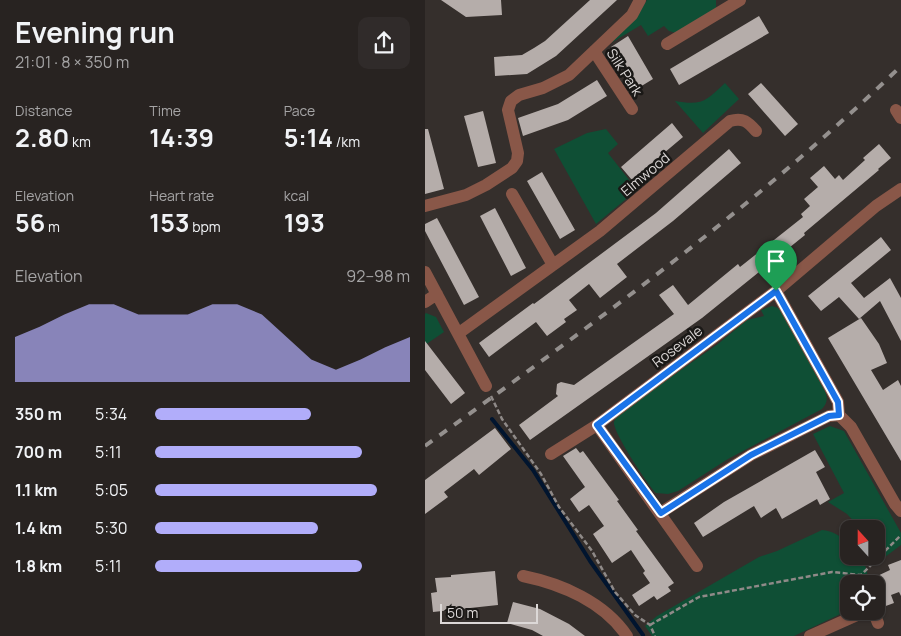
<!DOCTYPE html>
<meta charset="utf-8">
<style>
body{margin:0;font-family:Manrope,sans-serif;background:#302b2a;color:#f1f3f6;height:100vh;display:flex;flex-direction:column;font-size:19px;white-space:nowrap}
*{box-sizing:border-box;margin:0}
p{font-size:16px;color:#a5a4a5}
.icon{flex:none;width:28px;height:28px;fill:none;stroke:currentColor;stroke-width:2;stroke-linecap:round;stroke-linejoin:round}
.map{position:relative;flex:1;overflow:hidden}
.drawer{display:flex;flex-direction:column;background:#282321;width:425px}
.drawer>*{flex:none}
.needle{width:32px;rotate:339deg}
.buttons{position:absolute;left:415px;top:520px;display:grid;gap:10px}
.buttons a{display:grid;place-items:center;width:45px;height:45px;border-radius:10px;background:#282321;box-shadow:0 1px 4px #0004,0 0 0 1px #44403f;font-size:25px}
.scale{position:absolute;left:15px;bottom:12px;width:98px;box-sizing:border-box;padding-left:5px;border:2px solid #dcd8d7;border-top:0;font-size:14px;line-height:18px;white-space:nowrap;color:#dcd8d7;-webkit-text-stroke:4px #1a1816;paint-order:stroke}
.pin{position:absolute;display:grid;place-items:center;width:42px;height:42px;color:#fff;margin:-51px -21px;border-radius:50% 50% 50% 0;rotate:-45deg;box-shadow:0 0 5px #0007}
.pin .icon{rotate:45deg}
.round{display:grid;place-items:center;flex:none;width:52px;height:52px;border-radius:10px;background:#302b2a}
.summary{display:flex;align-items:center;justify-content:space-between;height:85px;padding:0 15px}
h1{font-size:28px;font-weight:700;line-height:38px}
.figures{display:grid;grid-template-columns:repeat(3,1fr);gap:8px;height:85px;padding:5px 15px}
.figures div{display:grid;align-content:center}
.figures b{font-size:25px;font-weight:700}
.figures small{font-size:14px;font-weight:400}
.figures p{font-size:14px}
.chart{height:140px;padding:10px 15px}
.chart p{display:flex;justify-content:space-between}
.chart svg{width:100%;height:90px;margin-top:5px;fill:#b1adfa;opacity:.7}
ul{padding:0 15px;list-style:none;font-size:16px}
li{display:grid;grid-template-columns:80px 60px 1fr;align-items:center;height:38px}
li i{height:12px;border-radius:6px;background:#b1adfa}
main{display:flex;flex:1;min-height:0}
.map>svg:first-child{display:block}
.green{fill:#0f4f35}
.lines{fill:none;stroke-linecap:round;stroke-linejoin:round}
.stream{stroke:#01152f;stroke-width:4}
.building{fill:#b5adaa}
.path{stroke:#8f8a88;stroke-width:2.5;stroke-dasharray:5 2.5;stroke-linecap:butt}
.minor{stroke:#895748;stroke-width:12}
.rail{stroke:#94908e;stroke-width:4;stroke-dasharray:9 9;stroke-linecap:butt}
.route-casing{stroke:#fff;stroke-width:10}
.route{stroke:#1a73e8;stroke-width:6}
.labels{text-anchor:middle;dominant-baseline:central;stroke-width:5;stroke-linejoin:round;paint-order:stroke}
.street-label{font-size:14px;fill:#dcd8d7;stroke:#1a1816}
</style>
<main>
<section class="drawer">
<div class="summary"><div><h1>Evening run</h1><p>21:01 · 8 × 350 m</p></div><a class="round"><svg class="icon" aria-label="share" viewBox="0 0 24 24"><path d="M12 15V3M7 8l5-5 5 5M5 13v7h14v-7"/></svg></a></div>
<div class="figures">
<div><p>Distance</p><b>2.80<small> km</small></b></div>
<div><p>Time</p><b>14:39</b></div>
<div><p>Pace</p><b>5:14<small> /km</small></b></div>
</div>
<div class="figures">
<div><p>Elevation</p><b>56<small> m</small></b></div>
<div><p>Heart rate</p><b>153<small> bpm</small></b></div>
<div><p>kcal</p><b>193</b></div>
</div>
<div class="chart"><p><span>Elevation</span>92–98 m</p>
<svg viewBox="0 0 160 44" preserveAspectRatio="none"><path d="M0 44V22L10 17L20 11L30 6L40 6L50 11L60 11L70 11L80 6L90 6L100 11L110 22L120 33L130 38L140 33L150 27L160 22V44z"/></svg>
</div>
<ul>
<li><b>350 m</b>5:34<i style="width:61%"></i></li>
<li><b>700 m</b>5:11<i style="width:81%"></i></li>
<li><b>1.1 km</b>5:05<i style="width:87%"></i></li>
<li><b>1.4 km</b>5:30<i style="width:64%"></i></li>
<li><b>1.8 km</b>5:11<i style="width:81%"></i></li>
</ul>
</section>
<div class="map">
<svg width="476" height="636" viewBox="0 0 476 636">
<rect width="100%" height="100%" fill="#352f2c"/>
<path class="green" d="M222,0h69v8l-40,25 -7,-2 -5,-5 -16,10 -7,-11 -30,18 25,-25z
M300,83l14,16 -36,34 -28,-32c27,5 31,0 50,-18z
M181,129l12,15 -10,9 29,37 -41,34 -42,-75 33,-16z
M347,306l6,2 5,6 42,77c3,8 2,12 -3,18l-94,50 -50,32 -10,3 -12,-1c-8,-8 -44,-62 -42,-71 1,-4 4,-7 7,-10l97,-68 29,-24 17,-4 -3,-6z
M1,313l10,4 8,15 -19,13v-31z
M405,426l14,5 57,102v12l-24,18 -2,-7 1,-27h-15l-14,-15 -19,-12 16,-9 -31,-59z
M397,530c11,1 19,6 27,14v12h10l5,5 6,23h-21v26l-55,26h-142l-7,-10 12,-10 102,-59 18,-6z"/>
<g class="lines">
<path class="stream" d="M67,419l41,51 57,91 53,74"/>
</g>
<path class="building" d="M16,0h60l1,15 -36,2z
M165,0h27l-61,56 -29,18 -32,2 -1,-19 28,-2 12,-7 11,-7z
M334,16l10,17 -90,52 -9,-16z
M203,36l25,43 -18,11 -24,-43z
M172,80l10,16 -39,24 -45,16 -5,-18 40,-14z
M336,83l37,41 -13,12 -37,-42z
M58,111l13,52 -18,4 -14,-51z
M247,123l11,14 -51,43 -11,-13z
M0,129h3l16,60 -19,5z
M454,144l12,14 -13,11 1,1 -75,63 1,2 -103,83 -172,122 -11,-15 39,-29 -2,-2 1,-10 4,-2 13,3 100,-71 -15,-19 14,-10 15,20 50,-41 2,3 63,-50 -2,-3 9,-8 -6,-7 14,-12 -8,-9 14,-12 11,13 4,-4 4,5 22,-20 -2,-2z
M304,149l12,14 -68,58 -56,43 10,13 -27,21 -11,-14 -20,16 8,10 -13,9 2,3 -19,14 -11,-14 -47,35 -10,-14 54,-40 1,1 122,-91z
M117,172l33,58 -15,9 -33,-58z
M70,208l31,60 -15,8 -31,-60z
M12,218l42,79 -15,8 -39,-74v-7z
M456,237l10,13 -40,33 13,15 26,-20 11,20v43l-21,-40 -21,18 -20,-22 -18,14 -13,-15z
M436,318l18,26 8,19 -16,7 12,20 15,-10 3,6v75l-73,-123z
M0,341l40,52 -14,11 -26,-34z
M70,428l16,21 -32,26 -5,-6 -30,23 4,5 -23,17v-34z
M151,448l4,5 3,-2 36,49 -2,1 21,29 -2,1 38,52 -6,4 3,4 -14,9 -3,-4 -15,10 -7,-11 18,-12 -7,-10 2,-2 -14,-21 -19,13 -19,-29 11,-8 -15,-21 -10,7 -9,-13 15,-12 -22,-31z
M390,450l10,17 -9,5 14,27 -10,6 -3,-6 -35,20 -6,-11 -15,10 -7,-12 -51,31 -9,-14 30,-21z
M476,560v36l-2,-4 -8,3 3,8 -11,4 -7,-17v-6h-3l-2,-5 19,-9 -2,-5z
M70,571l3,34 -65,7 -2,-19 6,-1 -2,-14 16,-1v-2z
M88,602l27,7 29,15 16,12h-42l-11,-6 -25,-7z"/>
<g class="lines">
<path class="path" d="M66,396l11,23 39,55 18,33 33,44 23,41 20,23 15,10 5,11
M225,625l49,-28 133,-25 29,3 40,-40"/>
<path class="minor" d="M242,44l73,-44
M169,51l38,58
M471,110l5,8
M87,194l41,71
M0,206l41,-11 20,-10 26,-17 5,-7 1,-8 -10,-43 3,-9 8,-6 24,-7 26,-13 63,-60 8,-15
M0,272l61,114
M0,302l12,-8
M34,333l141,-102 130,-110c13,-4 18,1 26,10
M414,415l-1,-13 -62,-111 100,-85 25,-17
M172,425l100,141
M126,454l46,-29 179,-134
M235,513l91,-58 78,-39 10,-1 12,12 44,77 6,7
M98,576c39,8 81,26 104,60
M448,611l5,12
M385,636l56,-25"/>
<path class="rail" d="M0,446c164,-119 330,-239 476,-380"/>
</g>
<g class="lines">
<defs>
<path id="route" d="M351,291l62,111 1,13 -10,1 -78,39 -90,58 -64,-88z"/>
</defs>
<use href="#route" class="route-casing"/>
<use href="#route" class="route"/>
</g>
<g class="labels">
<g class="street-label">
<text transform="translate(200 72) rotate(57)">Silk Park</text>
<text transform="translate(220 174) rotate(-40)">Elmwood</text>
<text transform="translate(252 346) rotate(-37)">Rosevale</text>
</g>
</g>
</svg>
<div class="buttons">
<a><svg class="needle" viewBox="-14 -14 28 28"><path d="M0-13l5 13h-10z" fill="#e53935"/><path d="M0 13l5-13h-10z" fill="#a5a4a5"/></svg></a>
<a><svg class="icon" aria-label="locate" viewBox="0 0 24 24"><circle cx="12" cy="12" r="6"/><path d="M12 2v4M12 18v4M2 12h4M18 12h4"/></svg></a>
</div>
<div class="scale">50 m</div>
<div class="pin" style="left:351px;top:291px;background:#1e9e55"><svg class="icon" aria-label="arrive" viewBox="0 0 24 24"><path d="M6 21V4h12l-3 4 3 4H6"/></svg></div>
</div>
</main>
